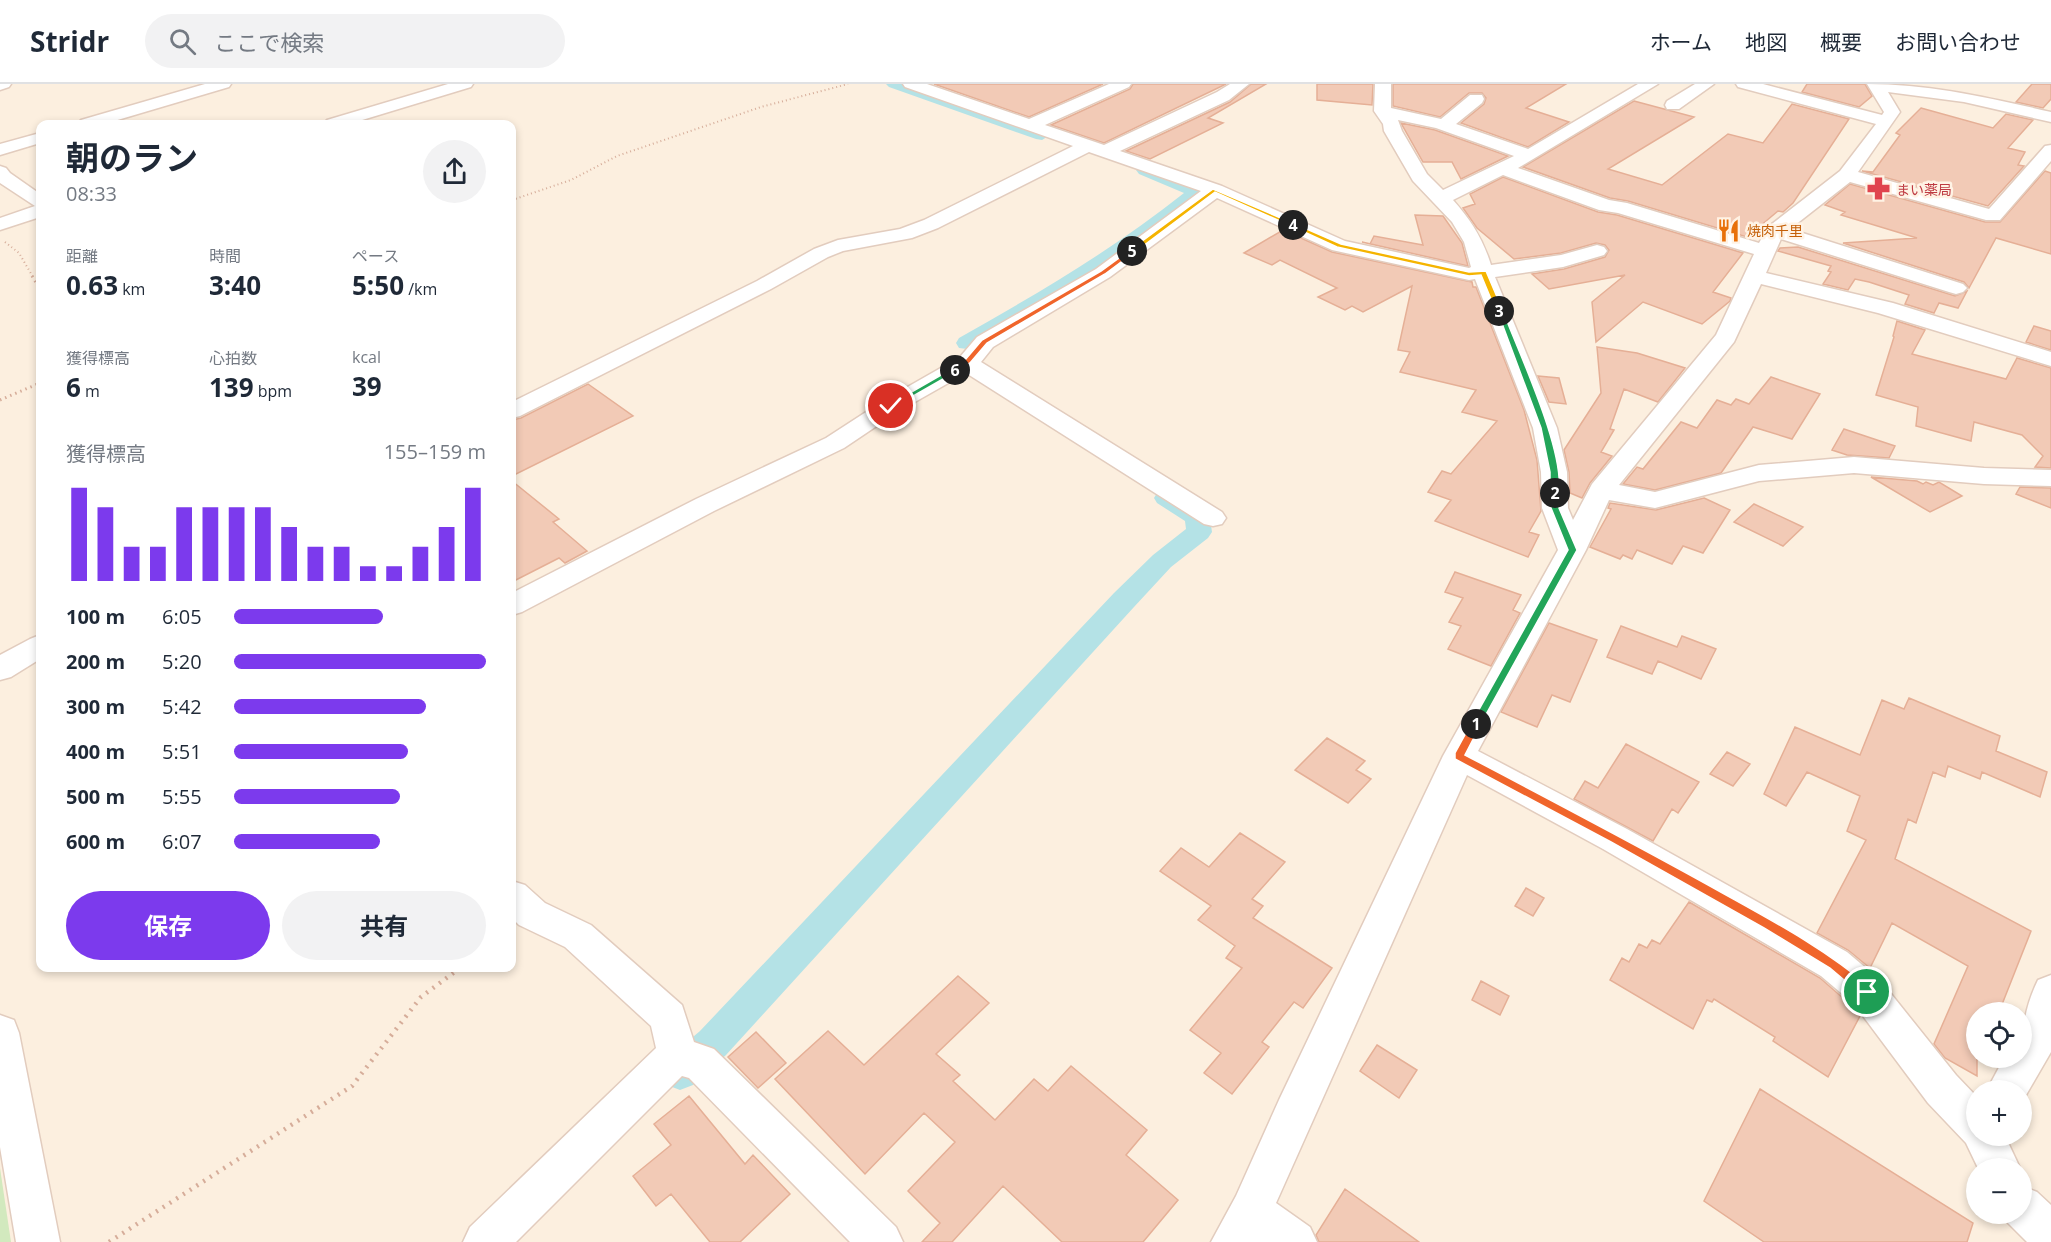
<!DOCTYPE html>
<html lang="ja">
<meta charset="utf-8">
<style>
body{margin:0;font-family:"Open Sans","Noto Sans JP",sans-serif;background:#f2f2f3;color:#1f2937;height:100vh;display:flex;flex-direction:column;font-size:22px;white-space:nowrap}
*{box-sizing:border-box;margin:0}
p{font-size:20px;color:#747a83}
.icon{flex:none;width:33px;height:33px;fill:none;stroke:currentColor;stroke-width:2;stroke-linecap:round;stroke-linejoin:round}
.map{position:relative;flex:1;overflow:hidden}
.sheet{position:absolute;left:36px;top:36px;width:480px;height:852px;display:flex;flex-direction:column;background:#fff;border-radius:12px;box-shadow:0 3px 9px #0003}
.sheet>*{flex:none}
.buttons{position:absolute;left:1966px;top:918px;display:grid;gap:12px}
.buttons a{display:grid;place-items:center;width:66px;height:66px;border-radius:50%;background:#fff;box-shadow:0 3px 9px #0003;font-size:30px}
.pin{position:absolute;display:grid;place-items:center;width:51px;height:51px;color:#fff;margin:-26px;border:3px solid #fff;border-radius:50%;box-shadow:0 2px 6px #0007}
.km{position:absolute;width:30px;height:30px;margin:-15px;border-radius:50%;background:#222;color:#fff;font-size:16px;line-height:30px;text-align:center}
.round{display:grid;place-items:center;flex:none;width:63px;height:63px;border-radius:32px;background:#f2f2f3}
.overview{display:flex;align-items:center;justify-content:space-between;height:102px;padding:0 30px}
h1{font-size:33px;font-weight:700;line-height:45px}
.figures{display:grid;grid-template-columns:repeat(3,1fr);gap:9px;height:102px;padding:6px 30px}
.figures div{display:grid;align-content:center}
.figures b{font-size:26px;font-weight:700}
.figures small{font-size:16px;font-weight:400}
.figures p{font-size:16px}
.chart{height:168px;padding:12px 30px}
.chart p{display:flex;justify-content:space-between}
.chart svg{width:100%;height:108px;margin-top:6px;stroke:#7c3aed;stroke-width:6}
.cta{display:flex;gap:12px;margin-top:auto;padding:12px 30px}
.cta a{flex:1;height:69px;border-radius:36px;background:#7c3aed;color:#fff;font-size:24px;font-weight:700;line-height:69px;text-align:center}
.cta a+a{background:#f2f2f3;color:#1f2937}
ul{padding:0 30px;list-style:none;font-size:20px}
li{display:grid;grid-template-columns:96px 72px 1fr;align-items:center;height:45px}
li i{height:15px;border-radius:8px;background:#7c3aed}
header{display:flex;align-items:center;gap:36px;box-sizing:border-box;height:84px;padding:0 30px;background:#fff;border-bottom:2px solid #e0e1e3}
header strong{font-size:28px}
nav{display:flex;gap:33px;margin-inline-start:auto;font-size:21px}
.search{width:420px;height:54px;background:#f2f2f3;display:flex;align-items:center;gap:15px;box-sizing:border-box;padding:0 21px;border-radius:33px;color:#747a83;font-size:22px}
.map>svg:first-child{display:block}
.green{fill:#d2e9be}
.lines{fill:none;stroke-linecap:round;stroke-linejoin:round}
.canal{fill:#b4e2e6;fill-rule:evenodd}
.building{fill:#f2cab6;stroke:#e5af96;stroke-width:1.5}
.minor-casing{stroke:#e2ccbe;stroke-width:3}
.path-far2{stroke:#d6ad9a;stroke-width:2;stroke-dasharray:1 3;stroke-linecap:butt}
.path-far1{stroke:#d6ad9a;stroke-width:3;stroke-dasharray:1.5 4;stroke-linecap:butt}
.path{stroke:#d6ad9a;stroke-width:4.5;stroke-dasharray:2 6;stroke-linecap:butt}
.minor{fill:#fff;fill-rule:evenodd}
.split-1{fill:#f0652b;stroke:#fff;stroke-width:1.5}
.split-2{fill:#22a559;stroke:#fff;stroke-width:1.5}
.split-3{fill:#22a559;stroke:#fff;stroke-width:1.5}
.split-4{fill:#f5b400;stroke:#fff;stroke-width:1.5}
.split-5{fill:#f5b400;stroke:#fff;stroke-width:1.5}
.split-6{fill:#f0652b;stroke:#fff;stroke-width:1.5}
.split-7{fill:#22a559;stroke:#fff;stroke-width:1.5}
.labels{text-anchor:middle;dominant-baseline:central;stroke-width:5;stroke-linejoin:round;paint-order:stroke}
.far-health-label{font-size:14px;fill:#be3a42;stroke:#fff3e5;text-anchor:start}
.far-food-label{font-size:14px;fill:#c56008;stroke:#fff3e5;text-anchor:start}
</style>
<header>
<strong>Stridr</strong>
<div class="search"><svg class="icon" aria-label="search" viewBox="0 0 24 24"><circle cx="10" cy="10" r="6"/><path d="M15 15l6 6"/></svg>ここで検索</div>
<nav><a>ホーム</a><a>地図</a><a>概要</a><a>お問い合わせ</a></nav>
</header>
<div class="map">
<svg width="2051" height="1158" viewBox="0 0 2051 1158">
<rect width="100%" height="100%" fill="#fcefdf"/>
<path class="green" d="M0,1084l11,74h-11z"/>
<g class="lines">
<path class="canal" d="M886,0h23l139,47 2,4 -8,5 -6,-1 -147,-52z
M1145,81l54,21 4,8 -39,34 -78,54 -111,66 -8,1 -8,-1 -3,-5 3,-5c78,-44 155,-89 225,-145l-45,-19 -3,-4 3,-4z
M1166,406c10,3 40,17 43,27 2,4 2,10 3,15l-4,6 -37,29 -37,40 -408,448 -33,30 -13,5 -13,-5 -6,-13 6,-13 33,-28 414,-438 39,-38 33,-26 -1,-8 -28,-18 -3,-5 3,-5z"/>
</g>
<path class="building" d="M934,0h169l-74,33z
M1133,0h93l-122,59 -53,-18 79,-36z
M1251,0h15l-58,34 15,5 -73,36 -24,-8 104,-49z
M1317,0h56l-1,21 -55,-5z
M1393,0h173l-40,24 43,14 -41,25 -67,-24 23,-19 2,-6 -4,-5h-13l-29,24 -47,-11z
M1807,0h58l7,12 -13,11 -57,-15z
M2032,0h19v15l-8,9 -27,-6z
M1634,17l60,16 -86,52 54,16 66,-51 35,9 29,-39 57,15 -56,84 -10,9 -5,-1 -31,26 -119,-36 -18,-3 -87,-31z
M1921,24l72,20 13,-14 27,6 -25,28 17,4 -7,13 6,1 -36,40 -126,-35 11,1 27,-37 -4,-2z
M1401,39l34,7 73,26 -47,23 -9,-17h-29z
M2045,87l6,2v81l-55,-16 -27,50 -5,-6 -121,-39 74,-5 -76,-23 4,-3 -20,-7 25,-21 135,38h15z
M1503,93l95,35 19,3 126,38 -30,39 18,6 -1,3 -28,23 -59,-22 -47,40 -4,-40 33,-27 -76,14 -17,-15 32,-5 41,-12 4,-7 -4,-5 -9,-2 -35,10 -47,6 -37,-31 -14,-20 12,-4 -5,-10z
M1415,131l28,1 19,27 6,23 -106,-24 8,2 4,-8 49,9z
M1283,146l49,22 140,30 1,5h3l48,123 13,50 4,51 -12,21 10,3 -11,22 -93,-36 16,-21 -23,-8 14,-21 9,3 46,-53 -35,-9 14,-22 -76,-18 10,-20 -12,-2 14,-64 -49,26 -11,-6 -7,4 -27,-13 19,-9 -57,-28 -8,5 -28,-12z
M1798,163l157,49 12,-5 -9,17 -19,-5 -5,10 -29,-9 4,-9 -40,-13 -14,-3 -7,11 -25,-6 8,-12 -3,-1 3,-5 -53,-15 2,-3z
M1897,237l28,9 -13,24 94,25 11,-21 34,10v100l-16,-1 8,-11 -21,-21 -48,-13 -3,19 -55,-15 2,-19 -42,-12 18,-58 -1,-1z
M2034,242l17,5v19l-25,-8z
M1597,263l40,6 48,15 -27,34 -34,-13 -14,40 4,1 -13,22 11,4 -22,27 -8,15 -12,-5 -1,-21 -5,-22 37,-57z
M1538,292l21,2 7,26 -17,-2z
M1771,293l49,17 -28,45 -39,-12 -32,46 -66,17 -32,-6 14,-17 6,2 38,-47 16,6 20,-28 14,5 5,-6 13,5z
M588,300l45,32 -121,60v-56l9,-2z
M1844,345l51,17 -6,12 -42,-3 -15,-5z
M1871,393l46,4 6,3 3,-2 7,3 6,-3 23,14 -32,16z
M512,397l47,38 -6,3 34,29 -22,12 -6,-5 -47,24z
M2020,403l31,1v20l-35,-14z
M1704,414l26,12 -27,43 -20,-7 -11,18 -35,-14 -5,9 -9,-4 -3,4 -30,-12 21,-38 -3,-1 2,-5 46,7z
M1754,420l49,23 -20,19 -49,-24z
M1455,488l66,23 -8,15 7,3 -29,53 -43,-17 13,-23 -12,-4 14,-24 -18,-6z
M1549,539l48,17 -27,62 -18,-7 -15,32 -36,-15z
M1621,542l56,21 5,-11 34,13 -15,30 -43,-18 -6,13 -45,-17z
M1909,614l91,38 -4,15 51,21 -7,25 -58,-25 -2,7 -32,-13 -3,11 -12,-5 -17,51 -8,-4 -13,40 136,72 -32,81h-22v64l-32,-18 -11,-14 34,-78 -76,-43 -22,45 -22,-18 -31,-17 49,-93 -19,-9 13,-35 -53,-24 -21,34 -22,-12 31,-67 65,28 22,-55 22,9z
M1327,654l38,23 -9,9 15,9 -23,24 -53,-33z
M1626,660l73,38 -21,31 -6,-4 -19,32 -79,-42 11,-18 13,7z
M1727,668l23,12 -17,22 -23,-12z
M1240,749l45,29 -33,37 11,7 -10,12 79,50 -29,40 -9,-6 -32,40 7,5 -37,47 -28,-21 17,-20 -31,-23 52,-62 -16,-10 9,-12 -37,-26 13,-14 -51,-35 21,-23 28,19z
M1526,804l18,10 -11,18 -18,-10z
M1689,818l131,76 32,28 8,10 -32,61 -55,-36 2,-4 -61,-38 -2,3 -5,-2 -14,29 -83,-49 12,-22 7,4 10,-18 8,4 5,-8 8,4z
M958,892l31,27 -53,51 24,21 -7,6 42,39 39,-41 14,12 23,-25 76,64 -21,25 52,45 -35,42h-81l-59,-56 -51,56h-30l18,-19 -32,-32 47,-49 -31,-29 -59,61 -90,-95 53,-48 36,34z
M1481,897l28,15 -9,19 -28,-15z
M756,948l30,31 -28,25 -30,-31z
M1377,961l40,25 -18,28 -39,-27z
M1760,1005l213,134 -6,19h-203l-60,-41z
M689,1012l56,68 8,-9 37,39 -50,48h-30l-39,-48 -15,12 -23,-30 38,-31 -17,-21z
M1345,1105l74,53h-100l-3,-7z"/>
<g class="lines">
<defs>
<path id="minor" d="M0,0h11l-2,3 -9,3z
M205,0h26l-2,3 -125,37h-26l3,-4z
M448,0h25l-2,3 -122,37h-25l3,-4z
M903,0h24l102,35 80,-35h22l-2,3 -84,38 59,20 113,-53 13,-8h19l-20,16 -109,51 102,35 123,55 124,27 2,-1 -7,-25 -12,-20 -39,-41 -29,-50 -1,-7 -9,-13 1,-27h16v24l50,11 29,-24h12l2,4 -2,4 -26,21 72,25 110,-65h20l-140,84 91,32 18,3 132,40 9,-16 72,-56 36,-47 -138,-37 -2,-3h27l119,31 2,-3 -17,-28c63,0 123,14 184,28v10l-87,-20 -76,-10 12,20 -42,60 131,37 56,-63 6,-1v16l-51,59h-14l-136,-38 -60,47 173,55 4,4 -4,4 -7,2 -7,-2 -168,-53 -15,34 127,30 158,49v14l-173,-53 -117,-29 -27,58 -115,143 36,7 104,-27 95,-8 130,11 67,2v16l-67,-2 -130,-11 -95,8 -104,27 -46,-8 -23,50 -108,201 149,78 220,123 33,28 76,95 21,22v39h28l15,32h-42l-12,-25 -38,-40 -74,-99 -33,-28 -218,-127 -136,-74 -191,428 34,24 7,15h-106l25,-46 43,-96 164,-344 115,-206 -16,-42 -1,-36 -8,-44 -58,-149 -6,1 -137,-30 -115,-52 -107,79 -117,70 -12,15 241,150 4,6 -4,6 -9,2 -9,-2 -238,-151 -67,38 -55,37 -130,63 -192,101 -10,3v-22l184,-94 130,-61 57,-37 77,-44 17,-20 119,-68 105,-78 -112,-39 -151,76 -26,10 -69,13 -15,6 -57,32 -251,127 -8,2v-16l245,-121 57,-32 24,-9 62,-11 24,-9 149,-74 -168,-59zM1398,36l38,8 78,28 -71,34 -16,-16 -25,-43zM1503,91l96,35 19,3 136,41 -38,81 -124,149 -19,36 -5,-12 -1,-36 -10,-44 -62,-151 68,-10 41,-12 3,-4 -3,-4 -7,-2 -36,10 -70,10c-8,-26 -20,-45 -38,-65z
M1695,0h19l-35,25h-12l-2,-4 2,-4z
M40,49v10l-40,12v-11z
M0,82l6,2 4,5 30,21v23l-40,13v-12l35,-12 -35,-23z
M40,551v24l-29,18 -11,3v-25l30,-16z
M512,797l13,4 20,18 46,22 91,80 12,37 20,7 182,178 7,15h-53l-161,-164 -7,-2 -166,166h-53l7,-15 186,-179 -5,-22 -86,-79 -46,-22 -7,-7z
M2051,891v77l-29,50v-12h-35l17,-32h18c0,-30 3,-51 16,-78z
M0,931l14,5 5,13 41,209h-44l-16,-95z
M2022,1102l15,6 14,13v37h-24l-20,-20 -4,-8h19z"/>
</defs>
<use href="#minor" class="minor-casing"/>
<path class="path-far2" d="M512,116l59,-20 46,-24 144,-49 87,-23
M5,158l14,11 14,24"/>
<path class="path-far1" d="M32,192l8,13
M0,316l40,-17"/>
<path class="path" d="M109,1158l243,-156 69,-89 39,-29"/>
<use href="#minor" class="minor"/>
</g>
<path class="split-1" d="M1476,636l5,4 -16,31c82,43 164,86 245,131 57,32 112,60 161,102v8h-8l-33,-28 -66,-40 -153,-86 -156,-83v-6l17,-31z"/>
<path class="split-2" d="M1552,407l7,2v15l18,42 -98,177h-7l-1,-3 97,-174 -17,-42z"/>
<path class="split-3" d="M1497,226l6,1c15,40 65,146 55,184l-8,-2v-21l-9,-44z"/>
<path class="split-4" d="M1293,139l48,21 128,28 17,-1 17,40 -4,2 -3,-2 -15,-36 -12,1 -132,-29 -46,-21z"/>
<path class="split-5" d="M1213,105l84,36 -6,1 -76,-34 -80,60h-5v-2z"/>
<path class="split-6" d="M1130,166l6,1 -31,23 -118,69 -17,20 -13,8 -6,-1 14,-10 17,-20 119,-69z"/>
<path class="split-7" d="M955,283l2,1v3l-63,36 -7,-1z"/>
<defs>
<symbol id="pharmacy-bare" viewBox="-9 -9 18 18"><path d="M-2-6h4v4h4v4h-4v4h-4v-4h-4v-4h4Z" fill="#e0444e" stroke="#fff3e5" stroke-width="2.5" paint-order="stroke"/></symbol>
<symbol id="restaurant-bare" viewBox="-9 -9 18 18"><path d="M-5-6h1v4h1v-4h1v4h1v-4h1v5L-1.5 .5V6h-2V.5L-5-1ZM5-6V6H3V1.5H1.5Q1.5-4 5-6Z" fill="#e8710a" stroke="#fff3e5" stroke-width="2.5" paint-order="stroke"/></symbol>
</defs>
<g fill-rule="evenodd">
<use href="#pharmacy-bare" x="1862" y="88" width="33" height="33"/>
<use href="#restaurant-bare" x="1712" y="130" width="33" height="33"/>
</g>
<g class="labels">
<g class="far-health-label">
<text x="1896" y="105">まい薬局</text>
</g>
<g class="far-food-label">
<text x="1747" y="146">焼肉千里</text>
</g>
</g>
</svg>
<div class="buttons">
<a><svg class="icon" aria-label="locate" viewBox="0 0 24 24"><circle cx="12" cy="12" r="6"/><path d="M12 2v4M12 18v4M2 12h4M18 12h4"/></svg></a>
<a>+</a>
<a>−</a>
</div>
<div class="pin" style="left:1867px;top:908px;background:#1e9e55"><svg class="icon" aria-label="arrive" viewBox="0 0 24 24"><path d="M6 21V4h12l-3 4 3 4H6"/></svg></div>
<div class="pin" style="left:891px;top:322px;background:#d93025"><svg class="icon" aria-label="check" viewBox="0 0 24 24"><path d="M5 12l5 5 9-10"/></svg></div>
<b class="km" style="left:1476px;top:640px">1</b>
<b class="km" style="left:1555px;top:409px">2</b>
<b class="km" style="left:1499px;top:227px">3</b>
<b class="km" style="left:1293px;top:141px">4</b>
<b class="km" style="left:1132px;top:167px">5</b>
<b class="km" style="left:955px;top:286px">6</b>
<section class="sheet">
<div class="overview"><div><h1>朝のラン</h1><p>08:33</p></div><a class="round"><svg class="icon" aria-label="share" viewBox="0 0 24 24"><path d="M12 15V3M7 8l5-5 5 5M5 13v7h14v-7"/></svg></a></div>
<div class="figures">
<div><p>距離</p><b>0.63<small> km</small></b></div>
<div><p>時間</p><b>3:40</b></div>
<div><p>ペース</p><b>5:50<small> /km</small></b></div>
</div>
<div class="figures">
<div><p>獲得標高</p><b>6<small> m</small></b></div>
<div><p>心拍数</p><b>139<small> bpm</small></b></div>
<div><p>kcal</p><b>39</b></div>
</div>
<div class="chart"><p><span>獲得標高</span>155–159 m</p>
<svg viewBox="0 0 160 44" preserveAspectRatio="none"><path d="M5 44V6M15 44V14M25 44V30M35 44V30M45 44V14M55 44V14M65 44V14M75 44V14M85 44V22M95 44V30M105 44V30M115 44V38M125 44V38M135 44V30M145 44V22M155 44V6"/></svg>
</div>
<ul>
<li><b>100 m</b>6:05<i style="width:59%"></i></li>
<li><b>200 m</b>5:20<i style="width:100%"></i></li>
<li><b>300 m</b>5:42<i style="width:76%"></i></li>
<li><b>400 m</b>5:51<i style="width:69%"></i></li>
<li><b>500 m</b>5:55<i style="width:66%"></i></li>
<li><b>600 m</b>6:07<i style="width:58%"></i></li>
</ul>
<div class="cta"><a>保存</a><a>共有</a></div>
</section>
</div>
